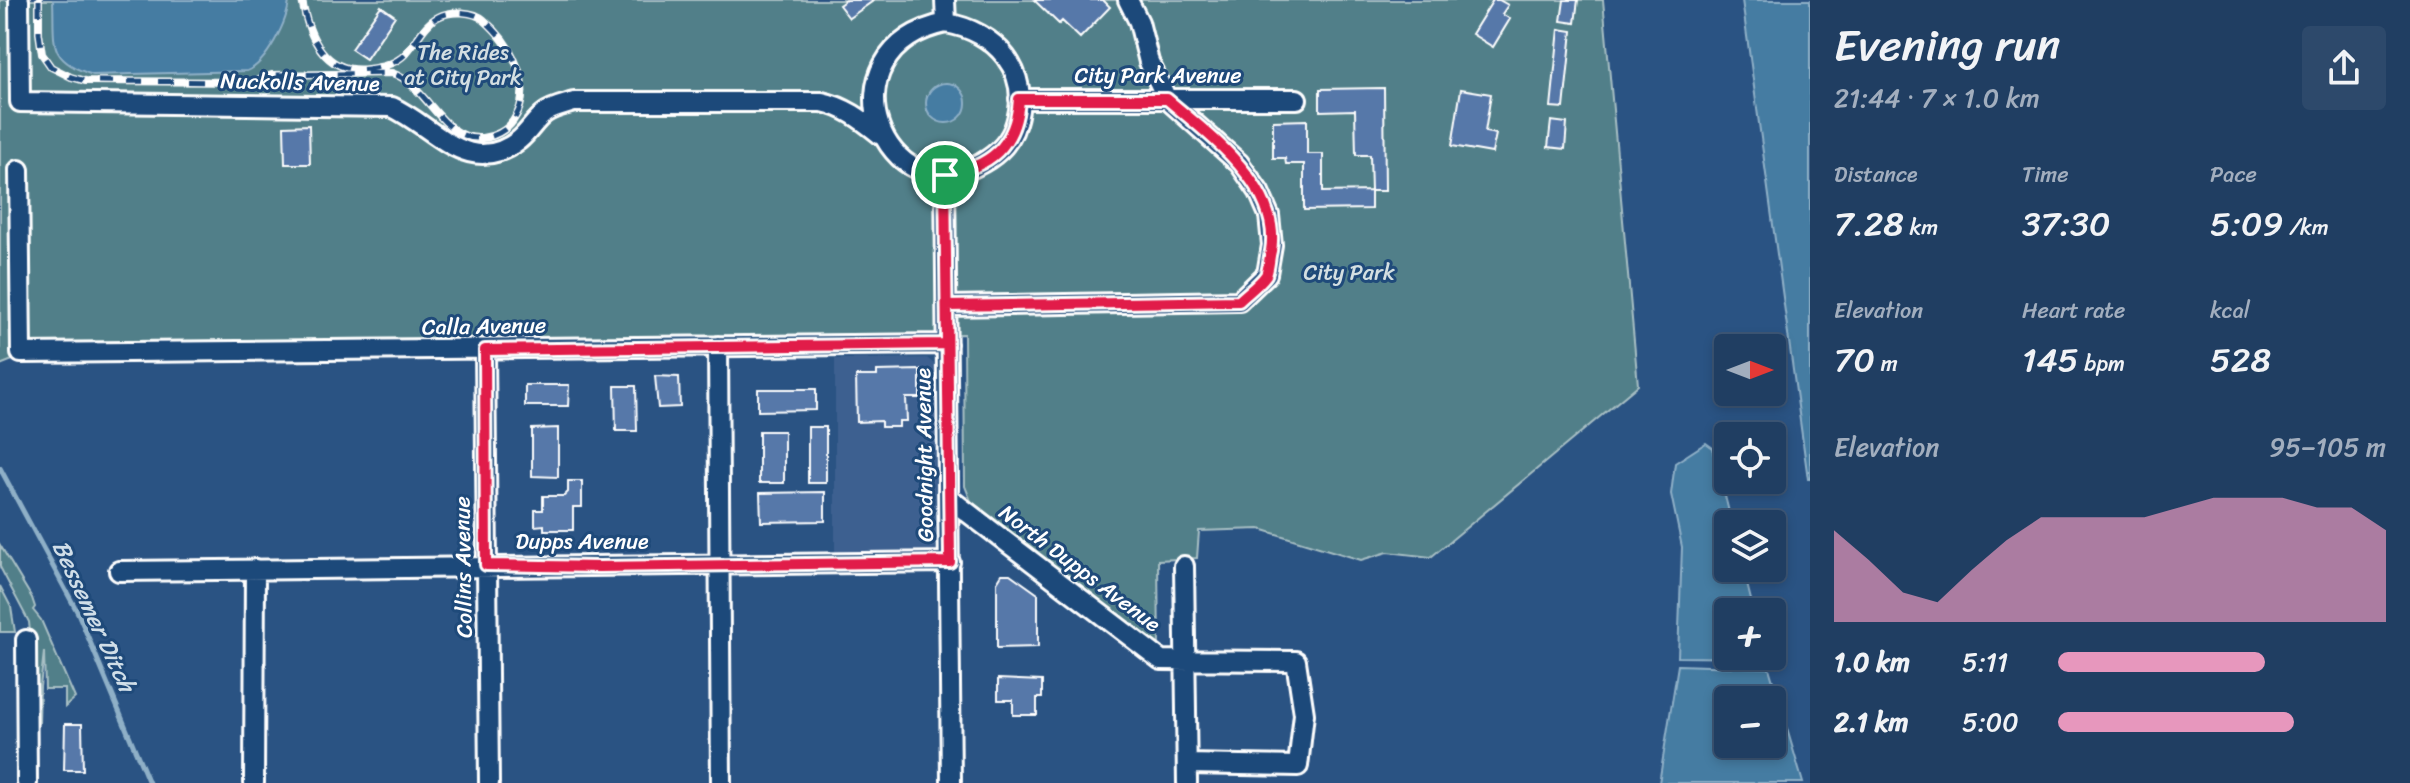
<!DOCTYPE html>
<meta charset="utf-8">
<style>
body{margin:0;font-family:Sriracha,sans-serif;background:#2d496b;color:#f1f3f6;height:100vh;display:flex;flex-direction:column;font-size:30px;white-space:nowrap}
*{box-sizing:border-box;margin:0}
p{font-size:26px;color:#a2aebe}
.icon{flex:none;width:44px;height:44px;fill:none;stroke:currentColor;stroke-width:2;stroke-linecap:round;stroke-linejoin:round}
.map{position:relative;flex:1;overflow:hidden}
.sheet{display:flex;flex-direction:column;background:#203e62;width:600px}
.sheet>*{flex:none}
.needle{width:52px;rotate:90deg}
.tools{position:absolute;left:1714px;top:334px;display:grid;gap:16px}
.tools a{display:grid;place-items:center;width:72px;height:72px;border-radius:8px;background:#203e62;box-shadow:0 4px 12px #0003,0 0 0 2px #3d5777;font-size:40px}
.pin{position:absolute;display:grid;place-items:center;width:68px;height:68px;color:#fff;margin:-34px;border:4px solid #fff;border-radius:50%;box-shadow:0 2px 8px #0007}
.round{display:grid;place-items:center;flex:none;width:84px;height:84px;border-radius:8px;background:#2d496b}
.overview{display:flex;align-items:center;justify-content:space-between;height:136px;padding:0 24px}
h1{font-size:44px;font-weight:600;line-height:60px}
.figures{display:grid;grid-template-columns:repeat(3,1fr);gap:12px;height:136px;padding:8px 24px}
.figures div{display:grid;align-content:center}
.figures b{font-size:34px;font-weight:600}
.figures small{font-size:22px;font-weight:400}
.figures p{font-size:22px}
.chart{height:224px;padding:16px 24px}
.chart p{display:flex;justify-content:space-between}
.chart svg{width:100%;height:144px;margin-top:8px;fill:#e797bd;opacity:.7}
ul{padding:0 24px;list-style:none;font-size:26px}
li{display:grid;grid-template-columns:128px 96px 1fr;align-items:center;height:60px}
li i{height:20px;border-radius:10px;background:#e797bd}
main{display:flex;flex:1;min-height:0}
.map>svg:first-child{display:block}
.built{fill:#3c6190}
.green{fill:#517f89;stroke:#a8bfc4;stroke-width:2;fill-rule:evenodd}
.water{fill:#457ba2;stroke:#8fb0c7;stroke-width:2;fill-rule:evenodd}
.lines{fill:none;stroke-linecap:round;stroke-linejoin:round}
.stream{stroke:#8fb0c7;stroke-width:5}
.building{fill:#5778a9;stroke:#fff;stroke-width:2}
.street-casing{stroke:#fff;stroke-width:24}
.street{stroke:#1f4a7a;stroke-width:18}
.rail-casing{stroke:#fff;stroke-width:8}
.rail{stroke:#1f4a7a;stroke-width:5;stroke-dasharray:15;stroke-linecap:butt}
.route-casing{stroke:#fff;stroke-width:16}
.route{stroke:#e11d48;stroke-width:10}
.labels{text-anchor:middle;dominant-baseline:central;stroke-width:6;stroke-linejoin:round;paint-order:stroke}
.park-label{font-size:22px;fill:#d4dfe2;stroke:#1f4a7a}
.street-label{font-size:22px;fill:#fff;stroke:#1f4a7a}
.water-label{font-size:24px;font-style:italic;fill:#d0dee8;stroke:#1f4a7a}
</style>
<main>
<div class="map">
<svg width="1810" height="783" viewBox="0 0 1810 783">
<rect width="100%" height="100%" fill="#2a5383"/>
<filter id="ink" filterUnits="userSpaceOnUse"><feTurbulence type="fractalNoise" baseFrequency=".0125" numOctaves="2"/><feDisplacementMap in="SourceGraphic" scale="16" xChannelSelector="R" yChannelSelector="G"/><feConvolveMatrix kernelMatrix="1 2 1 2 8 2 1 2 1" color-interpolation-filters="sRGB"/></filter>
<g filter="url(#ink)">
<path class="built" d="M927,358l8,7 1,190h-101v-196z"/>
<path class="green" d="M0,0h1603l35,385 -207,172 -43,-5 -27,8 -101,-31 -61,2 -2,27 -39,2 1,89 -188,-148 -6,-15 -1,-152 -914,11 -50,20zM955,85l9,10 1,13 -38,2v-14z
M0,545l32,53 3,9 -2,3 8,10 34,78 -10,9v-18h-20l-1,-37 -4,35 -1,37 -3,-87 -6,-5 -1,-10 -29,-55z
M0,586l11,21 4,25h-15z"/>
<path class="water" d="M53,0h236c-1,21 -23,64 -42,71l-154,4c-47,-15 -38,-32 -40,-75z
M1742,0h68v479h-2z
M926 103a20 20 0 1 1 40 0a20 20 0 1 1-40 0Z
M1706,443l7,5 19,76h-4v44h15l11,44h-26v44h37l1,2 -88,-1 4,-110 -11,-53 4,-31z
M1678,665l91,3 34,115h-144zM1772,700v44h-44v-44z"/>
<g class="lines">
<path class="stream" d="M0,468l78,145 71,170"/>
</g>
<path class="building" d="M846,0h26l1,1 -24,17 -10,-13z
M1034,0h69l7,7 -30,31 -18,-17 -3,3z
M1493,0h6l9,5 -6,9 8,5 -17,28 -21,-13z
M1564,0h14l-3,23 -14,-2z
M381,6l14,10 -29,43 -15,-10z
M1559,29l13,2 -8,77 -13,-1z
M1384,88l1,103h-14l-1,-36h-14l-1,-45 -35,1v-22z
M1461,89l30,5 -6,38 11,2 -4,19 -40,-7z
M1307,120v34h16v38l48,-1v18l-67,1v-46h-18l-1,-6h-12v-37z
M1551,121l16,2 -2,26 -17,-2z
M309,125l1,39h-25l-1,-38z
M920,370v28h-14l1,23h-8v6h-18v-6l-24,1 -1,-46h21v-5z
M655,376l24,1 1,30 -22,1z
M525,385h44l-1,21h-43z
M615,386h21l1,45h-21z
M758,389h58v21l-58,1z
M808,427h18v56h-18z
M558,428v49l-26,-1v-47z
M759,431h25v52h-25z
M568,481h14v26h-9v23h-29v-5l-9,1v-16h8v-14h21l4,-4z
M825,492v29l-64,1 -1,-29z
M1002,574h8l28,20v53l-41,1v-66z
M998,679l44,2v17h-5v17h-24v-15h-15z
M65,724h17l1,46h-19z"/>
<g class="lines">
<defs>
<path id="street" d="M19,0l1,102 372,5c43,20 77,72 127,33 10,-8 16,-20 26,-27 8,-6 20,-8 29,-11h248c24,5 40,18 59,33
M945,0l1,23
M946,23c49,8 86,48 70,100 -5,18 -18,31 -34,40 -97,58 -165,-113 -36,-140z
M1019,99h278
M19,170l2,183 926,-9
M945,175l6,608
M947,306l292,-5 28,-27 5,-29 -3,-30 -10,-23 -20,-29 -72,-64 -18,-37 -10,-40 -11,-22
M718,346l3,437
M485,350l4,433
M950,499l211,161 135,1 8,53 -6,52 -111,-2
M1184,566l3,217
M119,571l831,-9
M26,640l1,143
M254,783l1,-214"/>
</defs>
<use href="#street" class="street-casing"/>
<use href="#street" class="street"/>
<defs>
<path id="rail" d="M39,0v33l3,21 9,13 20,10 14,4 169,1 18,-7 120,-2c37,13 49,68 90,65 12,-1 24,-7 31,-17 23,-33 -1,-77 -29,-101 -10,-9 -33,-10 -46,-3 -15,7 -23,29 -36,40 -10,8 -21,10 -34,12 -43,6 -60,-33 -66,-69"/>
</defs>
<use href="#rail" class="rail-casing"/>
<use href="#rail" class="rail"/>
</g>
</g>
<g class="lines" filter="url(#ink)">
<defs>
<path id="route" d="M945,175l2,169 -462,6 1,215 113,2 351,-5 -3,-256 292,-5c8,-8 20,-16 27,-26 3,-6 3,-17 5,-24 11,-64 -62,-116 -104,-152h-148c-3,47 -29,68 -74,76"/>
</defs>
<use href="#route" class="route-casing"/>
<use href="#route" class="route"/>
</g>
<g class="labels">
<g class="park-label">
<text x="463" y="52">The Rides<tspan x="463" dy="25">at City Park</tspan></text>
<text x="1349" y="272">City Park</text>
</g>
<g class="street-label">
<text x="1158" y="75">City Park Avenue</text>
<text transform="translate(300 82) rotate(1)">Nuckolls Avenue</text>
<text transform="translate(484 326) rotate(-1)">Calla Avenue</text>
<text transform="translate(924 455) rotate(-91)">Goodnight Avenue</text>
<text x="582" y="541">Dupps Avenue</text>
<text transform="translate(463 567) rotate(-91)">Collins Avenue</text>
<text transform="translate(1080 568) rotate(37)">North Dupps Avenue</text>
</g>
<g class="water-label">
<text transform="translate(94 616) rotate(65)">Bessemer Ditch</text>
</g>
</g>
</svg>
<div class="tools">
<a><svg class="needle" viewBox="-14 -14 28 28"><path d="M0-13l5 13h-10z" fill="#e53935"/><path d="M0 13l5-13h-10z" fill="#a2aebe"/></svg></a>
<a><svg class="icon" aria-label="locate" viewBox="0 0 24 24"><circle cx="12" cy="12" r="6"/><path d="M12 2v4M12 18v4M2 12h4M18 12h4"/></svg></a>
<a><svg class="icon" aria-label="layers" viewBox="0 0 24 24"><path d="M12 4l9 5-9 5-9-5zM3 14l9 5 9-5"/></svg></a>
<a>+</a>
<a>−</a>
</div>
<div class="pin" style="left:945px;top:175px;background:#1e9e55"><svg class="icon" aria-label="arrive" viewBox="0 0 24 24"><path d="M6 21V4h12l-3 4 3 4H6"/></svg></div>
</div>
<section class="sheet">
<div class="overview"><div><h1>Evening run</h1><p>21:44 · 7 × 1.0 km</p></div><a class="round"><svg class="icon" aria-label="share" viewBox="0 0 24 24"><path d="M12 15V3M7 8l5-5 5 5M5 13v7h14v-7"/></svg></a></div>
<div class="figures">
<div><p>Distance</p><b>7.28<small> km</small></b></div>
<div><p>Time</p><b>37:30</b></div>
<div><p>Pace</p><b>5:09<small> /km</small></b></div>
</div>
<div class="figures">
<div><p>Elevation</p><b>70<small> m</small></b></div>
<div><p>Heart rate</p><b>145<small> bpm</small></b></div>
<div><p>kcal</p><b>528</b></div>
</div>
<div class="chart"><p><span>Elevation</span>95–105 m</p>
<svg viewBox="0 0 160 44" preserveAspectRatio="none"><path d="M0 44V16L10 25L20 35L30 38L40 28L50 19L60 12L70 12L80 12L90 12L100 9L110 6L120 6L130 6L140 9L150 9L160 16V44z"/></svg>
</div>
<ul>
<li><b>1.0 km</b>5:11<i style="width:63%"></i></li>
<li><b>2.1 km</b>5:00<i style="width:72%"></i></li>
</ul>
</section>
</main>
